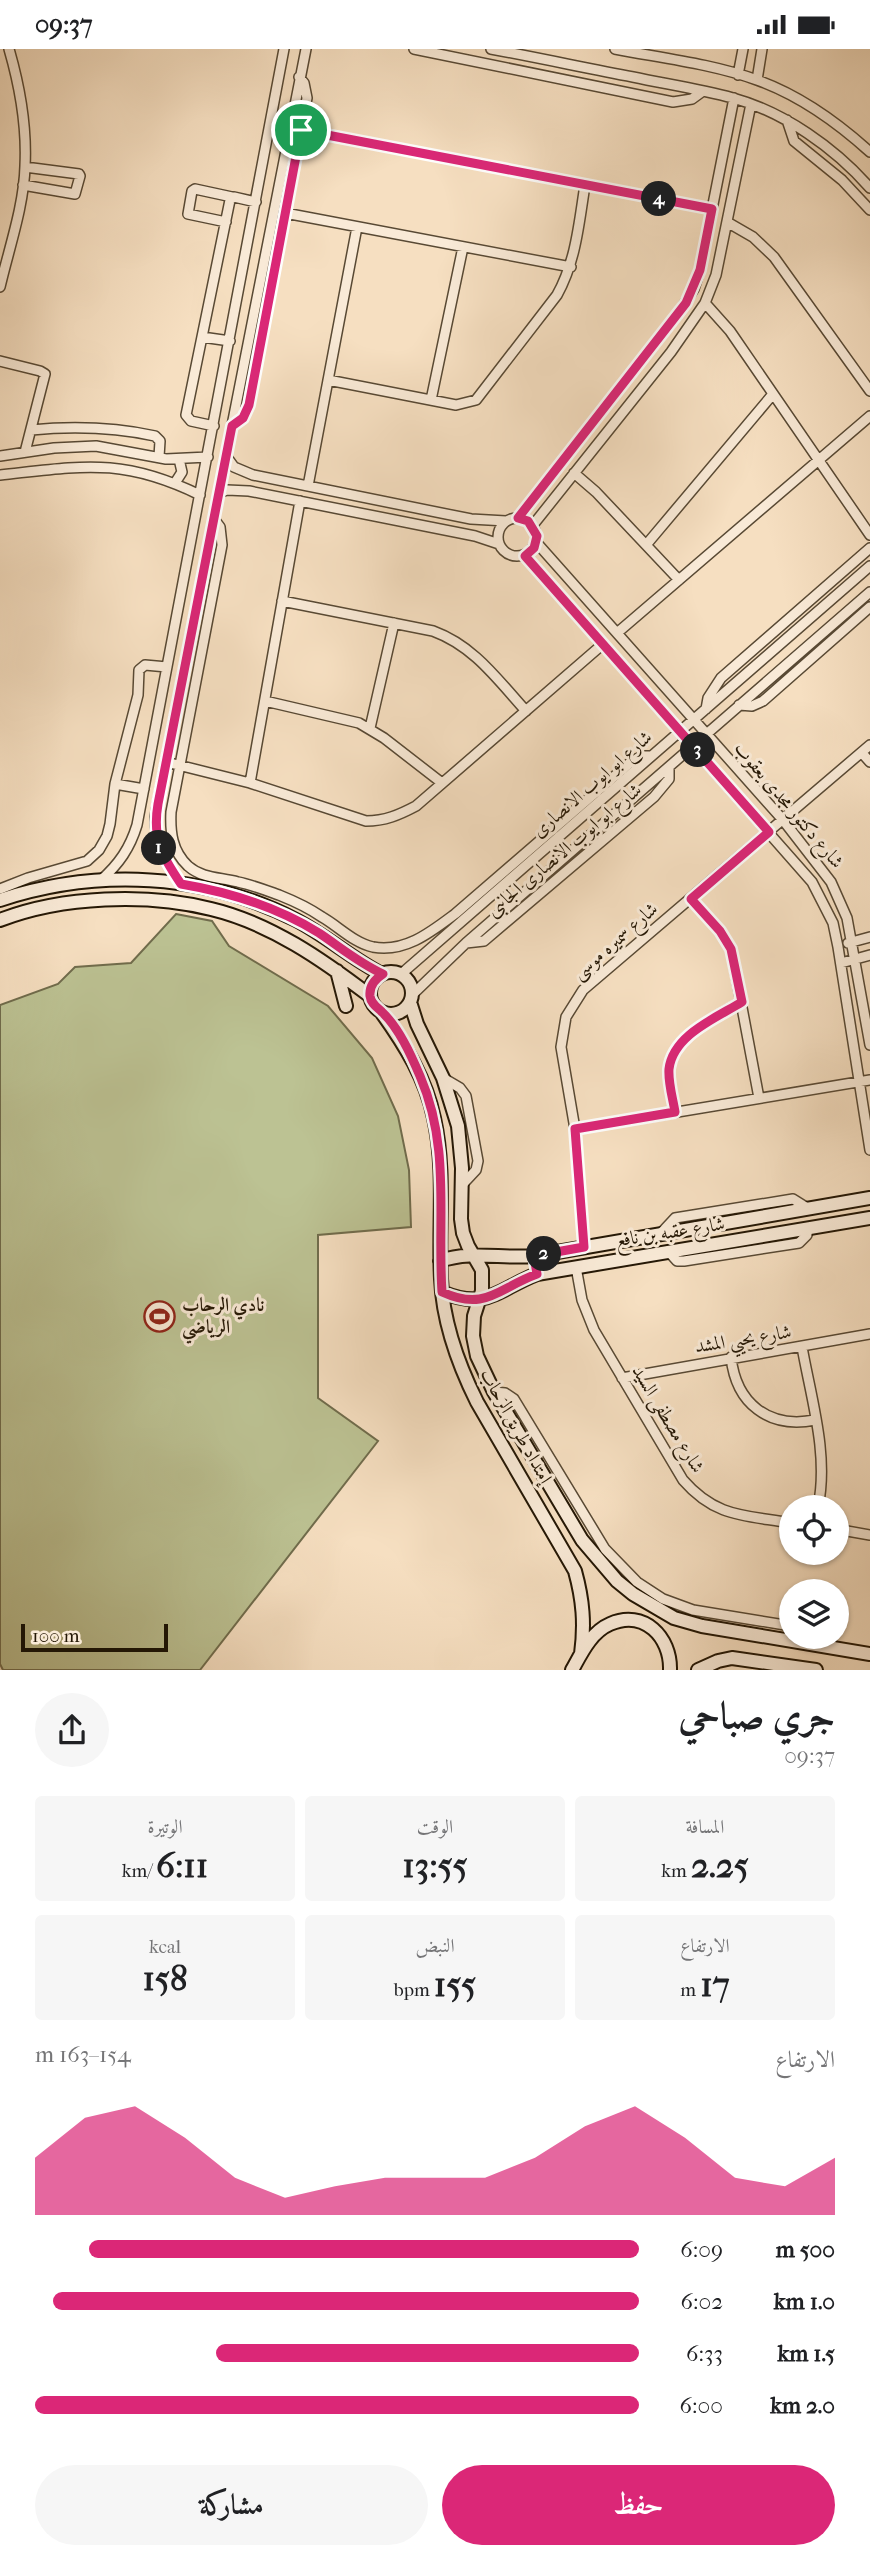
<!DOCTYPE html>
<html lang="ar">
<meta charset="utf-8">
<style>
body{margin:0;font-family:"IM FELL French Canon",Amiri,serif;background:#f6f6f6;color:#202124;direction:rtl;height:100vh;display:flex;flex-direction:column;font-size:26px;white-space:nowrap}
*{box-sizing:border-box;margin:0}
p{font-size:23px;color:#757577}
.icon{flex:none;width:38px;height:38px;fill:none;stroke:currentColor;stroke-width:2;stroke-linecap:round;stroke-linejoin:round}
.map{position:relative;height:1621px;overflow:hidden;direction:ltr}
.panel{display:flex;flex-direction:column;background:#fff;flex:1}
.panel>*{flex:none}
.fabs{position:absolute;left:779px;top:1446px;display:grid;gap:14px}
.fabs a{display:grid;place-items:center;width:70px;height:70px;border-radius:50%;background:#fff;box-shadow:0 2px 5px #0004;font-size:35px}
.scale{position:absolute;left:21px;bottom:18px;width:147px;box-sizing:border-box;padding-left:7px;border:4px solid #241705;border-top:0;font-size:19px;line-height:24px;white-space:nowrap;color:#241705;-webkit-text-stroke:5px #f9ead7;paint-order:stroke}
.pin{position:absolute;display:grid;place-items:center;width:60px;height:60px;color:#fff;margin:-30px;border:4px solid #fff;border-radius:50%;box-shadow:0 2px 7px #0007}
.km{position:absolute;width:35px;height:35px;margin:-18px;border-radius:50%;background:#222;color:#fff;font-size:19px;line-height:35px;text-align:center}
.round{display:grid;place-items:center;flex:none;width:74px;height:74px;border-radius:37px;background:#f6f6f6}
.summary{display:flex;align-items:center;justify-content:space-between;height:119px;padding:0 35px}
h1{font-size:38px;font-weight:700;line-height:52px}
.stats{display:grid;grid-template-columns:repeat(3,1fr);gap:10px;height:119px;padding:7px 35px}
.stats div{display:grid;align-content:center;border-radius:7px;background:#f6f6f6;text-align:center}
.stats b{font-size:35px;font-weight:700}
.stats small{font-size:19px;font-weight:400}
.stats p{font-size:19px}
.chart{height:196px;padding:14px 35px}
.chart p{display:flex;justify-content:space-between}
.chart svg{width:100%;height:126px;margin-top:7px;fill:#db2777;opacity:.7}
.primary-button{display:flex;gap:14px;margin-top:auto;padding:14px 35px}
.primary-button a{flex:1;height:80px;border-radius:42px;background:#db2777;color:#fff;font-size:28px;font-weight:700;line-height:80px;text-align:center}
.primary-button a+a{background:#f6f6f6;color:#202124}
ul{padding:0 35px;list-style:none;font-size:23px}
li{display:grid;grid-template-columns:112px 84px 1fr;align-items:center;height:52px}
li i{height:18px;border-radius:9px;background:#db2777}
.status{display:flex;justify-content:space-between;align-items:center;height:49px;padding:0 35px;background:#fff;direction:ltr}
.status svg{height:19px;fill:currentColor}
.map>svg:first-child{display:block}
.green{fill:#bcc293;stroke:#706c4c;stroke-width:2}
.lines{fill:none;stroke-linecap:round;stroke-linejoin:round}
.street-casing{stroke:#584934;stroke-width:12}
.secondary-casing{stroke:#241705;stroke-width:16}
.street{stroke:#f9ead7;stroke-width:9}
.secondary{stroke:#f9ead7;stroke-width:12}
.route-casing{stroke:#fff;stroke-width:14}
.route{stroke:#db2777;stroke-width:9}
.labels{text-anchor:middle;dominant-baseline:central;stroke-width:6;stroke-linejoin:round;paint-order:stroke}
.street-label{font-size:19px;fill:#241705;stroke:#f9ead7}
.poi-label{font-size:19px;font-weight:bold;fill:#241705;stroke:#f9ead7;text-anchor:start}
</style>
<div class="status"><b>09:37</b><svg viewBox="0 0 49 12"><path d="M0 12V9h3v3zM5 12V6h3v6zM10 12V3h3v9zM15 12V0h3v12zM26 1h20v11H26zM47 4h2v5h-2z"/></svg></div>
<div class="map">
<svg width="870" height="1621" viewBox="0 0 870 1621">
<rect width="100%" height="100%" fill="#f6dfc1"/>
<filter id="stains"><feTurbulence type="fractalNoise" baseFrequency=".00286" numOctaves="4"/><feColorMatrix values="0 0 0 0 .2 0 0 0 0 .09 0 0 0 0 .02 0 0 0 .5 -.17"/></filter>
<radialGradient id="worn" r=".72"><stop offset=".6" stop-color="#630" stop-opacity="0"/><stop offset="1" stop-color="#630" stop-opacity=".3"/></radialGradient>
<path class="green" d="M176,865l36,7 17,25 99,60 44,52 26,58 11,54 2,57 -93,8v163l60,43 -178,229h-197l-3,-6v-659l58,-21 17,-17 56,-4z"/>
<g class="lines">
<defs>
<path id="street" d="M414,0l259,53 19,-3 11,-8
M491,0c48,9 95,19 142,28 33,7 67,12 100,21 51,14 102,50 137,90
M615,0c47,9 98,15 142,31 42,15 81,43 113,72
M738,26l5,-26
M757,31l5,-31
M787,71l7,21 48,39 28,30
M301,81l411,79
M23,136l52,9 5,-18 -1,-2 -54,-7
M285,164l286,54
M226,173l-38,-8 4,-23 3,-2 37,8
M727,173l26,15 21,20 96,134
M0,238c9,-39 24,-81 25,-121 2,-40 -5,-79 -16,-117
M705,254l25,28 140,204
M202,288l28,4
M0,312l40,10 5,3 -20,78
M328,331l128,25 20,-5 81,-105c19,-34 22,-72 28,-110
M431,351l32,-153
M214,377l-23,-5 -5,-6 44,-215 4,-3 22,5
M232,377l11,-8 6,-13 58,-307 -3,-15 -5,-6
M31,381c42,-4 82,-3 124,6l5,5 -1,16
M0,407l54,-8 42,-2 70,13 42,-2
M226,407l8,11 19,8 218,44 35,2
M574,424l22,19 83,88
M0,426c83,-9 122,-18 200,20
M175,434l7,-11 -3,-13
M308,437l49,-259
M219,444l8,-3 22,1 226,45 24,8
M498 488a19 19 0 1 1 38 0a19 19 0 1 1-38 0Z
M518,469l159,-203 17,-26 6,-19 34,-172
M214,470l6,8 2,18 -51,267c-1,20 1,39 17,54 15,13 32,11 50,16 14,3 27,8 41,13 15,6 30,13 43,22 16,9 32,26 51,30 32,6 58,-15 82,-33l177,-153 11,-5h8
M533,476l138,-173 34,-49 11,-28 35,-171
M536,493l247,278 48,62 16,36 23,127
M646,496l127,-151
M525,507l287,326 21,41 5,24 32,203
M282,552l151,30c41,15 64,48 93,80
M617,584l253,-217
M265,652l94,22 25,15 58,45
M739,656l13,1 11,-5 107,-94
M706,660l2,-11 13,-20 149,-130
M370,679l24,-105
M862,704l8,9
M166,713l84,21 116,38c19,0 33,-6 50,-15l187,-162
M250,734l50,-282
M115,735l29,5
M101,831c18,-16 29,-32 36,-55l147,-776
M181,835c-15,-22 -26,-40 -26,-67l151,-768
M0,840l28,-11 59,-17 12,-11 8,-14 3,-12 5,-40 23,-89 1,-25 6,-5 22,2
M691,850l29,32 11,18 28,149
M466,894l18,-2 170,-144 15,-18v-12
M848,894l22,-6
M841,914l29,-8
M400,926l470,-409
M411,947l55,-53 404,-351
M443,1029l17,10 6,8 12,65 -2,9 -14,15
M675,1063c-2,-13 -7,-29 -6,-43 4,-34 47,-51 73,-68
M575,1080l295,-49
M661,1184l14,-15 118,-19 16,10
M584,1198l-9,-118 -14,-82 5,-30 17,-27 287,-245
M668,1202l9,10h7l115,-18 8,-8v-6
M576,1218l6,33 12,30 89,150c33,38 62,35 108,43
M802,1298c9,51 27,108 16,160
M731,1308c5,47 38,72 84,63
M622,1329l248,-44
M494,1343l11,1 9,6 91,150 32,33 26,17 30,11 98,16
M836,1480l34,6
M829,1587l3,11"/>
<path id="secondary" d="M0,851c97,-32 205,-27 296,20 31,16 56,39 86,54
M0,871c62,-24 147,-27 211,-11 59,14 112,51 159,87
M337,922l9,35
M370 944a21 21 0 1 1 42 0a21 21 0 1 1-42 0Z
M410,953l7,22 26,54 15,48 4,42 -1,51 2,14 5,13 14,24v21l-8,25 -1,20 4,20 17,36 88,148 35,41 16,13 41,24 28,8 168,28
M382,964c23,32 44,66 52,105 12,54 4,107 7,161 2,44 17,85 36,123l98,169c8,29 10,53 6,83
M440,1212c32,-11 61,-2 94,-5l336,-58
M442,1243c45,19 56,-3 95,-18l333,-56
M572,1621c9,-16 19,-38 38,-46 34,-15 61,13 60,46
M698,1621l20,-9 14,-3 84,12"/>
</defs>
<use href="#street" class="street-casing"/>
<use href="#secondary" class="secondary-casing"/>
<use href="#street" class="street"/>
<use href="#secondary" class="secondary"/>
</g>
<g class="lines">
<defs>
<path id="route" d="M301,81l411,79 -12,61 -14,33 -168,215 10,3 9,15 -3,12 -9,8 244,276 -78,67 29,32 11,18 11,53c-26,16 -69,33 -73,67 -1,14 4,30 6,43l-100,17 9,118 -50,9 3,18c-39,14 -51,38 -95,18 -5,-75 9,-144 -22,-216 -9,-21 -21,-48 -38,-64 -5,-5 -11,-8 -12,-16 -1,-10 5,-17 13,-22 -24,-11 -43,-27 -64,-41 -42,-26 -90,-41 -138,-49 -19,-28 -29,-45 -23,-80l74,-378 11,-8 6,-13z"/>
</defs>
<use href="#route" class="route-casing"/>
<use href="#route" class="route"/>
</g>
<defs>
<symbol id="stadium-ring" viewBox="-11 -11 22 22"><circle r="9.5" fill="#f9ead7" stroke="#8f2418" stroke-width="1.5"/><path d="M0-5a6.5 5 0 1 0 0 10a6.5 5 0 1 0 0-10ZM-3.5-1.8h7v3.6h-7Z" fill="#8f2418"/></symbol>
</defs>
<g fill-rule="evenodd">
<use href="#stadium-ring" x="142" y="1250" width="35" height="35"/>
</g>
<g class="labels">
<g class="street-label">
<text transform="translate(592 735) rotate(-41)">شارع ابو ايوب الانصارى</text>
<text transform="translate(789 756) rotate(50)">شارع دكتور مجدى يعقوب</text>
<text transform="translate(564 801) rotate(-40)">شارع ابو ايوب الانصارى الجانبى</text>
<text transform="translate(615 892) rotate(-41)">شارع سميره موسى</text>
<text transform="translate(670 1183) rotate(-9)">شارع عقبه بن نافع</text>
<text transform="translate(743 1290) rotate(-9)">شارع يحيي المشد</text>
<text transform="translate(668 1370) rotate(59)">شارع مصطفى السيد</text>
<text transform="translate(516 1377) rotate(61)">إمتداد طريق الرحاب</text>
</g>
<g class="poi-label">
<text x="182" y="1256">نادي الرحاب<tspan x="182" dy="22">الرياضي</tspan></text>
</g>
</g>
<rect width="100%" height="100%" filter="url(#stains)"/>
<rect width="100%" height="100%" fill="url(#worn)"/>
</svg>
<div class="fabs">
<a><svg class="icon" aria-label="locate" viewBox="0 0 24 24"><circle cx="12" cy="12" r="6"/><path d="M12 2v4M12 18v4M2 12h4M18 12h4"/></svg></a>
<a><svg class="icon" aria-label="layers" viewBox="0 0 24 24"><path d="M12 4l9 5-9 5-9-5zM3 14l9 5 9-5"/></svg></a>
</div>
<div class="scale">100 m</div>
<div class="pin" style="left:301px;top:81px;background:#1e9e55"><svg class="icon" aria-label="arrive" viewBox="0 0 24 24"><path d="M6 21V4h12l-3 4 3 4H6"/></svg></div>
<b class="km" style="left:159px;top:799px">1</b>
<b class="km" style="left:544px;top:1205px">2</b>
<b class="km" style="left:698px;top:701px">3</b>
<b class="km" style="left:659px;top:150px">4</b>
</div>
<section class="panel">
<div class="summary"><div><h1>جري صباحي</h1><p>09:37</p></div><a class="round"><svg class="icon" aria-label="share" viewBox="0 0 24 24"><path d="M12 15V3M7 8l5-5 5 5M5 13v7h14v-7"/></svg></a></div>
<div class="stats">
<div><p>المسافة</p><b>2.25<small> km</small></b></div>
<div><p>الوقت</p><b>13:55</b></div>
<div><p>الوتيرة</p><b>6:11<small> /km</small></b></div>
</div>
<div class="stats">
<div><p>الارتفاع</p><b>17<small> m</small></b></div>
<div><p>النبض</p><b>155<small> bpm</small></b></div>
<div><p>kcal</p><b>158</b></div>
</div>
<div class="chart"><p><span>الارتفاع</span>154–163 m</p>
<svg viewBox="0 0 160 44" preserveAspectRatio="none"><path d="M0 44V24L10 10L20 6L30 17L40 31L50 38L60 34L70 31L80 31L90 31L100 24L110 13L120 6L130 17L140 31L150 34L160 24V44z"/></svg>
</div>
<ul>
<li><b>500 m</b>6:09<i style="width:91%"></i></li>
<li><b>1.0 km</b>6:02<i style="width:97%"></i></li>
<li><b>1.5 km</b>6:33<i style="width:70%"></i></li>
<li><b>2.0 km</b>6:00<i style="width:100%"></i></li>
</ul>
<div class="primary-button"><a>حفظ</a><a>مشاركة</a></div>
</section>
